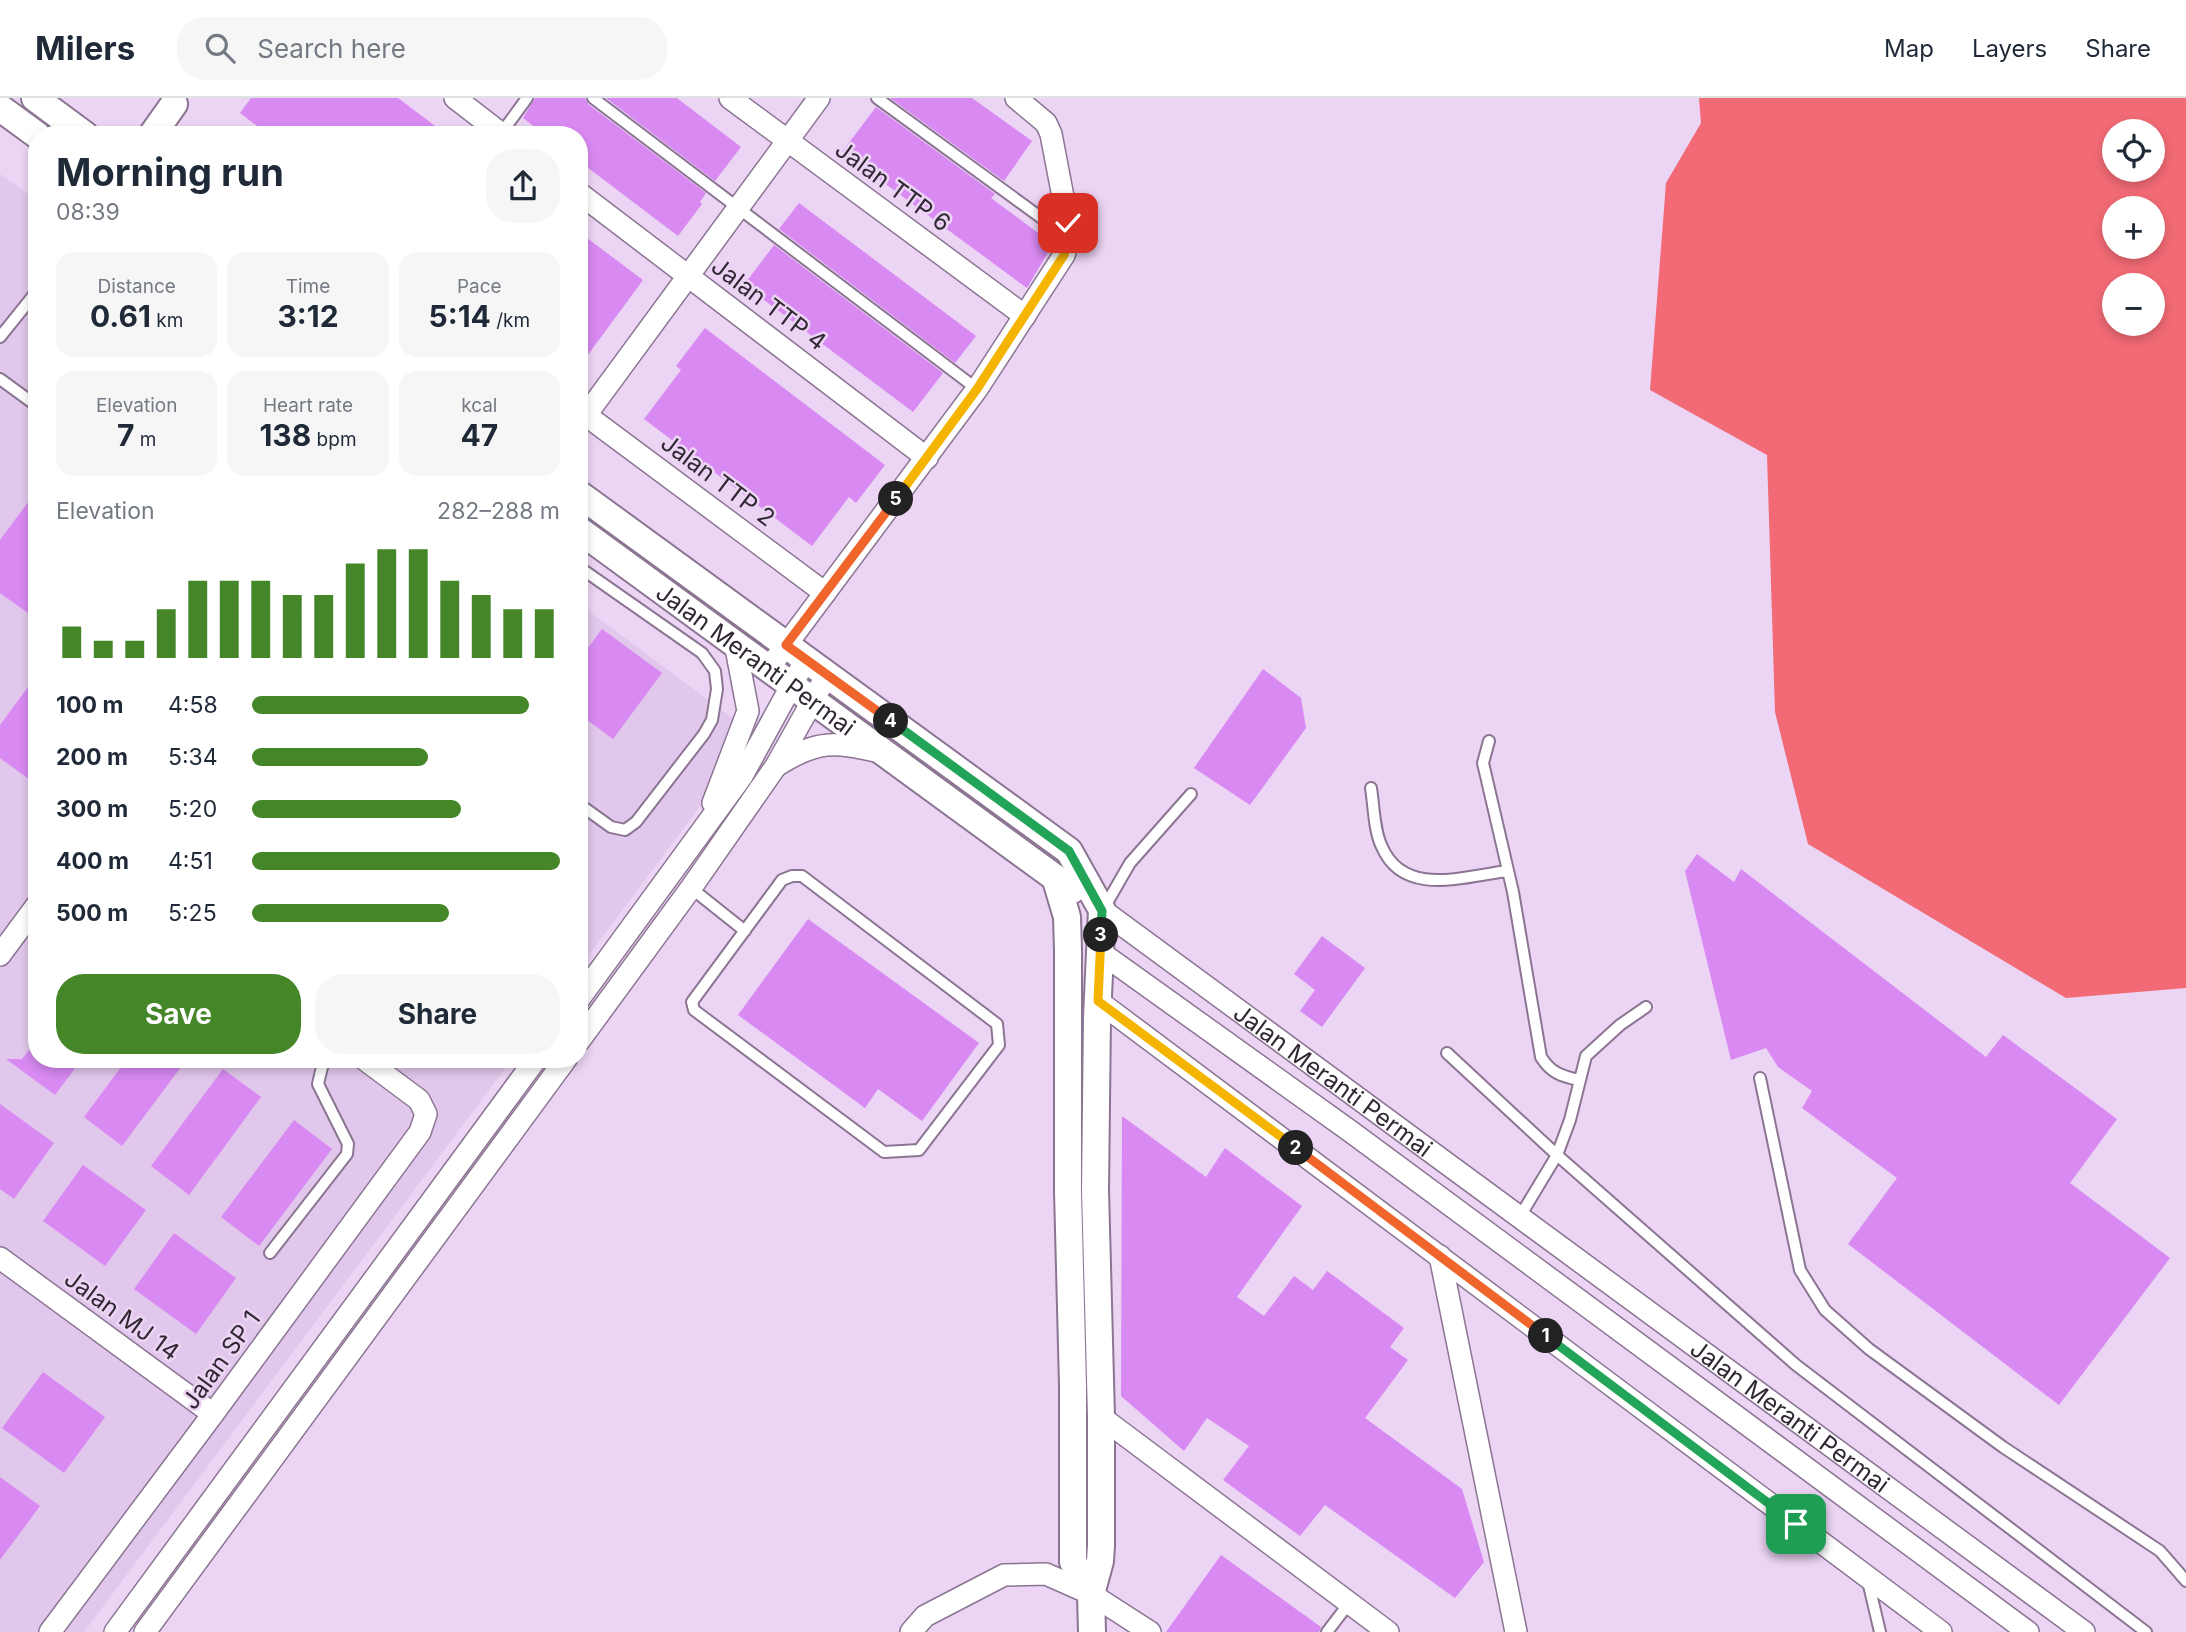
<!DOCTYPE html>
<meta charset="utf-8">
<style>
body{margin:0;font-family:Inter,sans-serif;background:#f6f6f7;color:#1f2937;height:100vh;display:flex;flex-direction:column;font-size:26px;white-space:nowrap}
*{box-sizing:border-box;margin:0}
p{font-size:23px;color:#747a83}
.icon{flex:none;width:38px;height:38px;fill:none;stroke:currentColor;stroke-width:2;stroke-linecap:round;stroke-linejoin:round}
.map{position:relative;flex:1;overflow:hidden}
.drawer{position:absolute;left:28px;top:28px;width:560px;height:942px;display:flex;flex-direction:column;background:#fff;border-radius:28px;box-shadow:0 4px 10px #0003}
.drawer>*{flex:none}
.tools{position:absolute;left:2102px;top:21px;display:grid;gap:14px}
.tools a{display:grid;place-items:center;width:63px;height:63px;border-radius:50%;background:#fff;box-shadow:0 4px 10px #0003;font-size:35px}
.pin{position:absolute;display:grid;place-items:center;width:60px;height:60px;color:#fff;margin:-30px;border-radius:14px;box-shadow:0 4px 10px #0006}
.km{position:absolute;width:35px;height:35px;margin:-18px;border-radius:50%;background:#222;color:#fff;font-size:19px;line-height:35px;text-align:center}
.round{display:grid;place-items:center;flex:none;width:74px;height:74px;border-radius:28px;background:#f6f6f7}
.head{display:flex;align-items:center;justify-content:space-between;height:119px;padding:0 28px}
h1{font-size:38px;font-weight:700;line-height:52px}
.figures{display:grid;grid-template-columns:repeat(3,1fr);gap:10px;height:119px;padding:7px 28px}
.figures div{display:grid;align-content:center;border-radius:18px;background:#f6f6f7;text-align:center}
.figures b{font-size:30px;font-weight:700}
.figures small{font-size:19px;font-weight:400}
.figures p{font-size:19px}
.chart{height:196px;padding:14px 28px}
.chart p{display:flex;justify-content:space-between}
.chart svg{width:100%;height:126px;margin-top:7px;stroke:#458628;stroke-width:6}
.button{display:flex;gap:14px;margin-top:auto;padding:14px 28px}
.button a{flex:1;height:80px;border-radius:28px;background:#458628;color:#fff;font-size:28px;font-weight:700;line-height:80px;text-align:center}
.button a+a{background:#f6f6f7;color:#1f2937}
ul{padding:0 28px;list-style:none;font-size:23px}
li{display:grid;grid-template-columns:112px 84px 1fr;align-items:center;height:52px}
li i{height:18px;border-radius:9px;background:#458628}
header{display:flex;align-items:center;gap:42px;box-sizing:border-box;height:98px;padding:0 35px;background:#fff;border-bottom:2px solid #e0e1e3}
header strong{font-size:33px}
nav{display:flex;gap:38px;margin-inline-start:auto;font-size:24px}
.search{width:490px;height:63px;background:#f6f6f7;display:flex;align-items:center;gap:18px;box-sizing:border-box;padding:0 24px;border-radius:28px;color:#747a83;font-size:26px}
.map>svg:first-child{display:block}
.built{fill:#e2c7ec}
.water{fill:#f16a75;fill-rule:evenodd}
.building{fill:#d889f2}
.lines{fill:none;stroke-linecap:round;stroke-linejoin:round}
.service-casing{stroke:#8b7592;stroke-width:14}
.minor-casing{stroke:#8b7592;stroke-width:24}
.tertiary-casing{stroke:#8b7592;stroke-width:30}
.service{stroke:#fff;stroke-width:10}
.minor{stroke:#fff;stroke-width:21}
.tertiary{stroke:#fff;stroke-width:26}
.split-1-casing{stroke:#fff;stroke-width:14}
.split-2-casing{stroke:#fff;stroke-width:14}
.split-3-casing{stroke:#fff;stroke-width:14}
.split-4-casing{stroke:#fff;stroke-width:14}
.split-5-casing{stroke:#fff;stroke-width:14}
.split-6-casing{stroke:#fff;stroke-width:14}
.split-1{stroke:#22a559;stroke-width:9}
.split-2{stroke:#f0652b;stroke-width:9}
.split-3{stroke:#f5b400;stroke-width:9}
.split-4{stroke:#22a559;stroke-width:9}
.split-5{stroke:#f0652b;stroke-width:9}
.split-6{stroke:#f5b400;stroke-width:9}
.labels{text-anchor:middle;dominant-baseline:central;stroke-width:5;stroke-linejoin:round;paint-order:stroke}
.street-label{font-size:24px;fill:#312834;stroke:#ecd4f4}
</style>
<header>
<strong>Milers</strong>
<div class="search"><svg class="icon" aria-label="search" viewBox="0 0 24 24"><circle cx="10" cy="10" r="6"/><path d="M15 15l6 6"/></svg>Search here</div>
<nav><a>Map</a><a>Layers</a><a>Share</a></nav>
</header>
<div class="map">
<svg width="2186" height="1534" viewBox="0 0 2186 1534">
<rect width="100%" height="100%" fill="#ecd4f4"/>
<path class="built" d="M0,76l37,27v858h475l-428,573h-84z
M579,506l175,130 -175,234z"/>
<path class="water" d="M1699,0h487v890l-120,10 -258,-154 -33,-132 -8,-257 -117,-65 16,-207 35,-60zM2114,33h38v39h-38zM2114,110h38v39h-38zM2114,187h38v39h-38z"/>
<path class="building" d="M251,0h147l49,37h-178l-29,-22z
M535,0h50l3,6 118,89 -6,9 2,2 -24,32 -99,-75v-26h-34l-22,-17z
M606,0h71l64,49 -26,34z
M890,0h82l60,43 -28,40z
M876,9l119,87 -4,4 62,46 -26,44 -185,-136z
M799,105l177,133 -21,27 -176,-134z
M579,134l64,48 -64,87z
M774,147l169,128 -30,39 -169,-127z
M705,230l180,137 -29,38 -7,-6 -37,49 -168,-127 37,-49 -5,-4z
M37,392v112l-9,11 -28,-20v-53z
M602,531l60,44 -49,66 -34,-25v-54z
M1263,571l38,29 5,30 -56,77 -56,-37z
M37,577v110l-37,-27v-33z
M1697,756l37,28 7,-13 245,188 17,-22 114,84 -47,64 100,75 -111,147 -211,-161 49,-66 -95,-70 10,-17 -34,-24 -12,-19 -35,12 -46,-189z
M808,821l171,124 -57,78 -44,-32 -13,19 -127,-93z
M1322,838l43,32 -43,59 -22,-16 15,-21 -21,-16z
M37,942v19h45l-27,36 -49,-36h16z
M127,961h60l-65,87 -38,-29z
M223,971l38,28 -72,98 -38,-29z
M0,1006l54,39 -40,56 -14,-10z
M1122,1018l84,61 19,-29 77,58 -65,91 27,19 30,-40 19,14 14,-19 77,57 -14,19 18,13 -43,58 97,71 22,73 -29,36 -130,-93 -25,31 -77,-56 26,-34 -42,-28 -23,33 -63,-55z
M294,1022l38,29 -73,97 -38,-29z
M83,1067l63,45 -41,56 -62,-45z
M174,1135l62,45 -40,56 -62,-45z
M43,1274l62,45 -41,56 -62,-45z
M0,1379l40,29 -40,54z
M1221,1457l100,72 -2,5h-153z"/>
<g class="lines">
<defs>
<path id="service" d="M593,0l384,291
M877,0l192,140
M500,37l27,-37
M0,239l37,-46
M0,281l37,27
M579,469l123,86 13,18 2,18 -5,31 -8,14 -68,88 -11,8 -14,-3 -32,-23
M1489,643l-6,22 30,129 28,165c10,16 20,19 38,23
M1371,690c3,19 3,43 11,59 22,51 83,29 126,24
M792,778h10l195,148 2,21 -80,105 -35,2 -190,-142 -2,-8 90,-122z
M691,790l54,43
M1104,810l26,-45 61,-69
M1447,955l110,102 239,210 350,267
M1760,980l40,192 25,40 44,39 134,98 157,104 26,30
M1519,1120l38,-63 13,-35 16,-64 34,-31 26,-18
M270,1155l77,-99 1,-10 -30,-60 4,-17 5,-8
M1868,1483l12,51
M1327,1534l23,-30"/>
<g id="minor">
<path d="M455,0l48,37"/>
<path d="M730,0l295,218"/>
<path d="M579,95l348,265"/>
<path d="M579,312l246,183"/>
<path d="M586,317l233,-317"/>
<path d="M769,570l208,-279 87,-134 5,-17 -1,-15 -17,-89 -5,-11 -30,-25"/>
<path d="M776,668c43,-27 57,-24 105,-14"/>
<path d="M713,705l35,-92 -13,-68"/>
<path id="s1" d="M1102,812l982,722"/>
<path d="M1100,854l250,179 678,501"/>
<path d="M0,857l37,-50"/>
<path d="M579,901l163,-223 64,-117"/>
<path d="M1098,903l843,631"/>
<path d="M579,943l112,-153 85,-122 51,-91"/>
<path d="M1440,1158l76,376"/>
<path d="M0,1160l213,156"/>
<path d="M1101,1319l287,215"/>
<path d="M50,1534l163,-218 207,-282 6,-18 -7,-14 -55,-41"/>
<path d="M115,1534l421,-573"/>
<path d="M145,1534l421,-573"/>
<path d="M911,1534l14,-16 79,-41 42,-1 45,20 59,38"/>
</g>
<g id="tertiary">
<path d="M35,0l50,37"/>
<path d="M0,10l37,27"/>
<path d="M152,37l22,-31"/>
<path d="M579,396l490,357 33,59 -5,107 -2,173 6,227v128l-1,16 -9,33 1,38"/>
<path id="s2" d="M579,432l493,360"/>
<path d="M1056,782l11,37 1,33v241l5,194v177l18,32"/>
</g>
</defs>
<use href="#service" class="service-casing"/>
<use href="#minor" class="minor-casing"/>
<use href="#tertiary" class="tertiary-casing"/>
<use href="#service" class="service"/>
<use href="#minor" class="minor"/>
<use href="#tertiary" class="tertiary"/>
</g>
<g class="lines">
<defs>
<path id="split-1" d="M1546,1238l250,188"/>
<path id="split-2" d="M1296,1050l250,188"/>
<path id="split-3" d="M1101,837l-3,66 198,147"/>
<path id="split-4" d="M891,623l178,130 33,60 -1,24"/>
<path id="split-5" d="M891,623l-105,-76 110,-146"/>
<path id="split-6" d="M896,401l81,-110 87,-134 5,-17 -1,-15"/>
</defs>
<use href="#split-1" class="split-1-casing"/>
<use href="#split-2" class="split-2-casing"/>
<use href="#split-3" class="split-3-casing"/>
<use href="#split-4" class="split-4-casing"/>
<use href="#split-5" class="split-5-casing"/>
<use href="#split-6" class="split-6-casing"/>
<use href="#split-1" class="split-1"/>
<use href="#split-2" class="split-2"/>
<use href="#split-3" class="split-3"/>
<use href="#split-4" class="split-4"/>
<use href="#split-5" class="split-5"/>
<use href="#split-6" class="split-6"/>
</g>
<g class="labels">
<g class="street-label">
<text transform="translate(893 88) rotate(36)">Jalan TTP 6</text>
<text transform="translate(769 206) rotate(37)">Jalan TTP 4</text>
<text transform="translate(718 382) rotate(37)">Jalan TTP 2</text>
<text stroke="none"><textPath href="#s2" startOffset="219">Jalan Meranti Permai</textPath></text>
<text stroke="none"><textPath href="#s1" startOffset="287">Jalan Meranti Permai</textPath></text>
<text transform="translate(122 1217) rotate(36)">Jalan MJ 14</text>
<text transform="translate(221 1262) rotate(-54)">Jalan SP 1</text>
<text stroke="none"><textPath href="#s1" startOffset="854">Jalan Meranti Permai</textPath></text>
</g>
</g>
</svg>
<div class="tools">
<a><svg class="icon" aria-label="locate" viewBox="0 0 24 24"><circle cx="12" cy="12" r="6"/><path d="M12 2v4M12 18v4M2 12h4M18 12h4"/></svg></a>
<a>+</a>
<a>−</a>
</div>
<div class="pin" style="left:1796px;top:1426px;background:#1e9e55"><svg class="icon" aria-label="arrive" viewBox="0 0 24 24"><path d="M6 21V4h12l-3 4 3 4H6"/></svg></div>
<div class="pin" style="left:1068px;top:125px;background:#d93025"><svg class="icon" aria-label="check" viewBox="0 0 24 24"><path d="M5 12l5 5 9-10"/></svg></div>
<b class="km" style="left:1546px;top:1238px">1</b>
<b class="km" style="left:1296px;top:1050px">2</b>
<b class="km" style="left:1101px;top:837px">3</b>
<b class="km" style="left:891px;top:623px">4</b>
<b class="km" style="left:896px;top:401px">5</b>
<section class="drawer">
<div class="head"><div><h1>Morning run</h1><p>08:39</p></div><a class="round"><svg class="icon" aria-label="share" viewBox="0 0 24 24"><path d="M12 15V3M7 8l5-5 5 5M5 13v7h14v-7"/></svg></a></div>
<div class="figures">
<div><p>Distance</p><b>0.61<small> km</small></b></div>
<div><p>Time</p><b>3:12</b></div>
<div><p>Pace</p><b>5:14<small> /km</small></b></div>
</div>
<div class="figures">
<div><p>Elevation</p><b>7<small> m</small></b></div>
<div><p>Heart rate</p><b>138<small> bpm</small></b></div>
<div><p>kcal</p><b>47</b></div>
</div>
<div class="chart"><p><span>Elevation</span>282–288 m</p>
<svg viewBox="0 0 160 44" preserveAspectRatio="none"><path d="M5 44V33M15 44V38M25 44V38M35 44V27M45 44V17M55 44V17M65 44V17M75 44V22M85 44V22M95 44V11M105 44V6M115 44V6M125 44V17M135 44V22M145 44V27M155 44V27"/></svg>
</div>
<ul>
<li><b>100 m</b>4:58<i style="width:90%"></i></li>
<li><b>200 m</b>5:34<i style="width:57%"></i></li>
<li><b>300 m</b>5:20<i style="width:68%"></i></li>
<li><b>400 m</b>4:51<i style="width:100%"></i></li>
<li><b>500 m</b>5:25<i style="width:64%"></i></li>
</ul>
<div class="button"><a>Save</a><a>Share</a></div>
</section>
</div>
